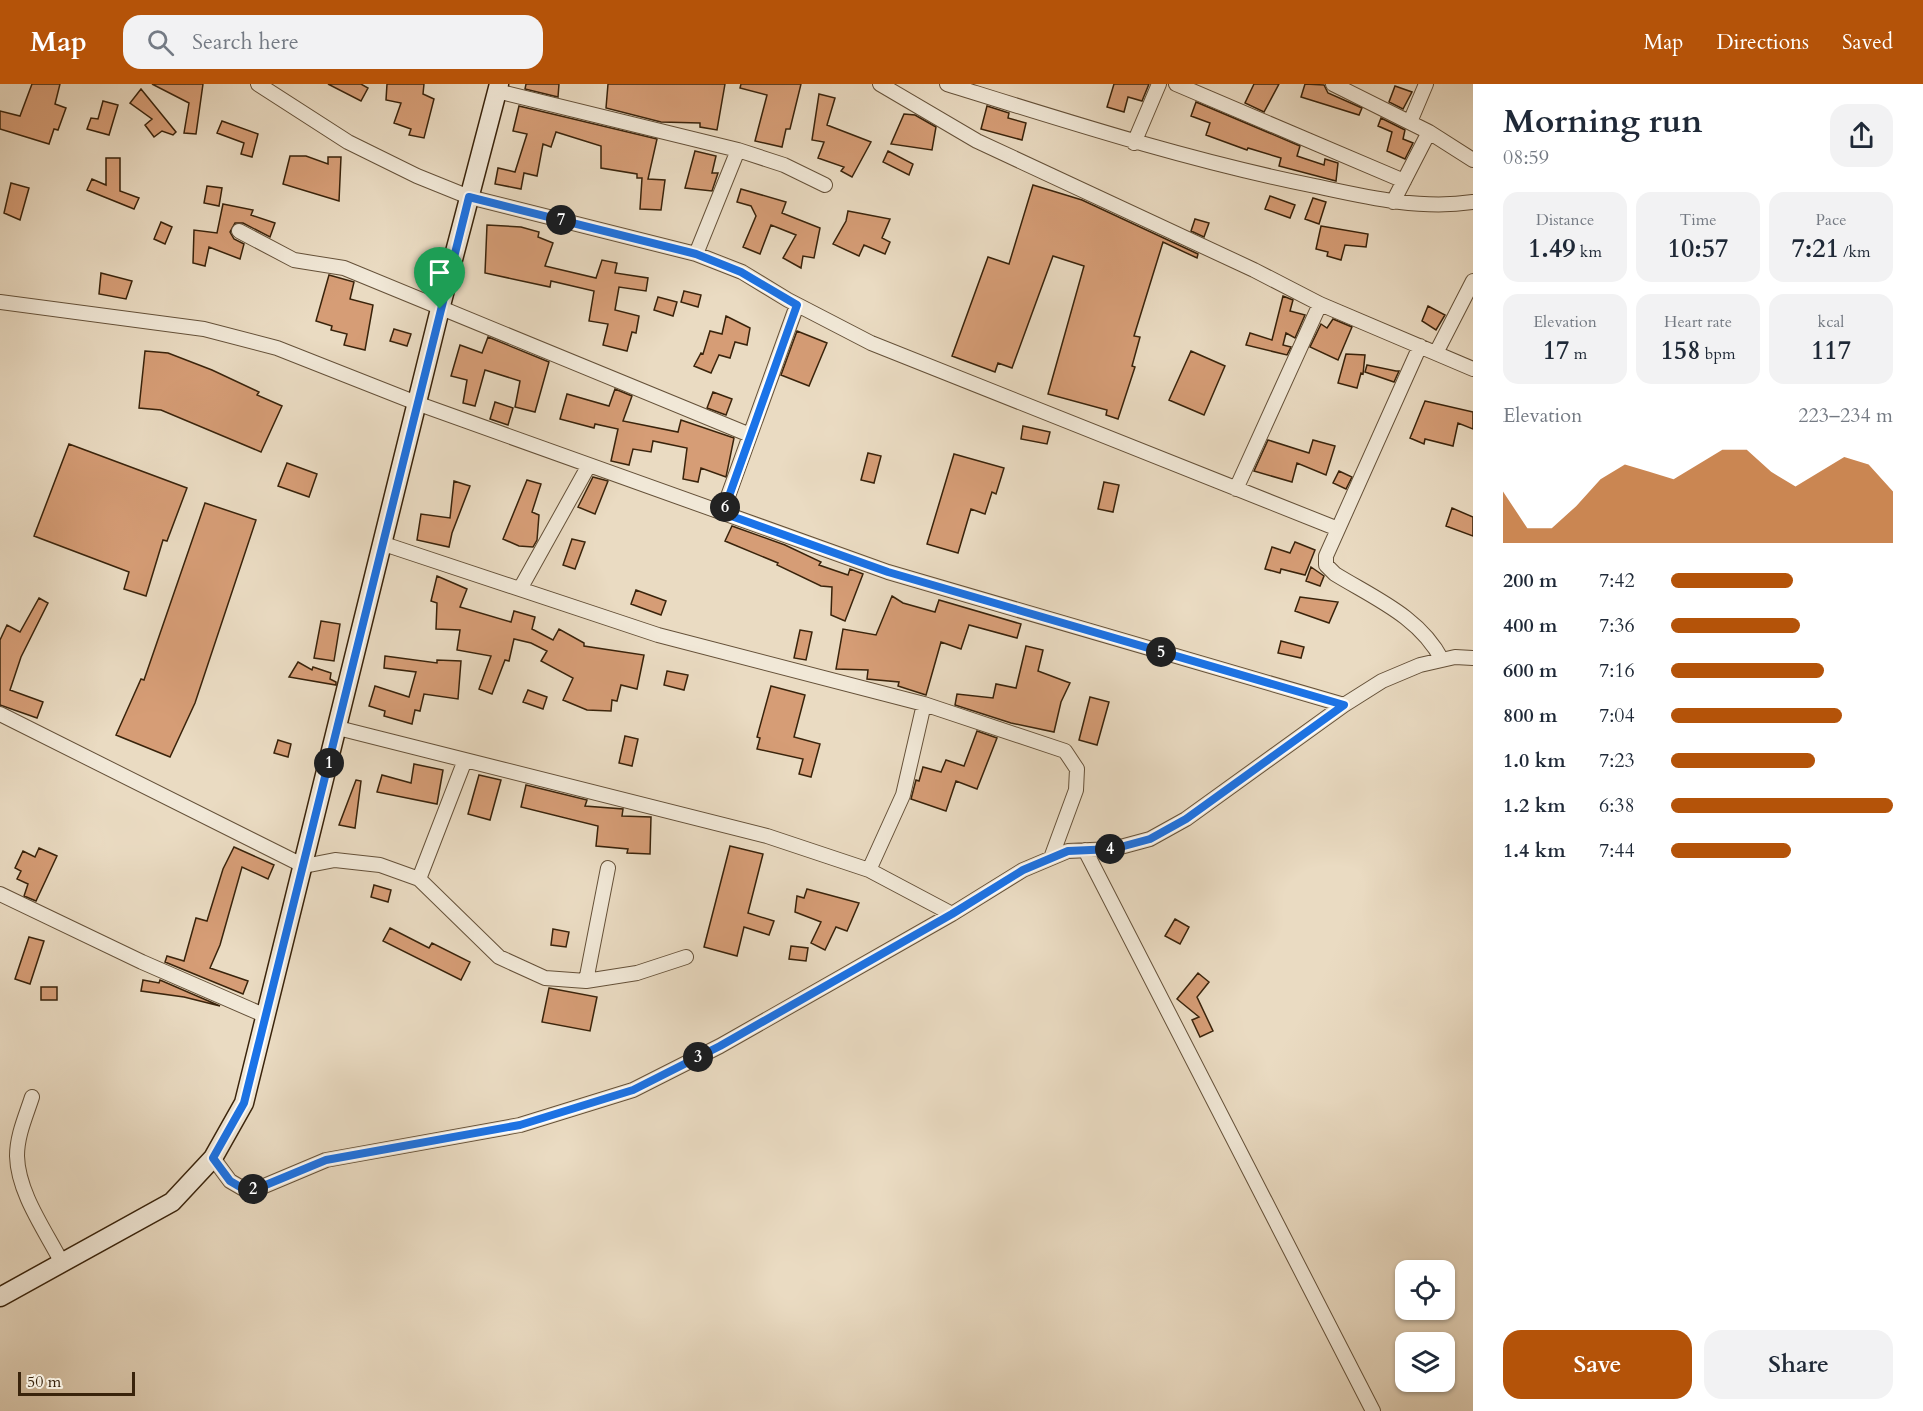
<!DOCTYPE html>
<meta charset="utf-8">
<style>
body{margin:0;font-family:Cardo,serif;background:#f2f2f3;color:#1f2937;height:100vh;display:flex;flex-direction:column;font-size:22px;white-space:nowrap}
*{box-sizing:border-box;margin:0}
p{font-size:20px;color:#747a83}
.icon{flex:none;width:33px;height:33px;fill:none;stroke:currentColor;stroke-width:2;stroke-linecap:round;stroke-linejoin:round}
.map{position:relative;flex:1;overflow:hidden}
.panel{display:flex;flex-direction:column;background:#fff;width:450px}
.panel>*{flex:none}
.fabs{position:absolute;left:1395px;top:1176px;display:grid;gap:12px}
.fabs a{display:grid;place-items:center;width:60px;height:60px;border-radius:12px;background:#fff;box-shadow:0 2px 4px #0004;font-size:30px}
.scale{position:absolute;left:18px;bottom:15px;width:117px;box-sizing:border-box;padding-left:6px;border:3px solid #39230b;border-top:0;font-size:16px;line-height:21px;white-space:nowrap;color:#39230b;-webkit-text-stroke:4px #f1e8d7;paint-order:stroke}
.pin{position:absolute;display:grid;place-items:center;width:51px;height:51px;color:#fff;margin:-62px -26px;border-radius:50% 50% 50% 0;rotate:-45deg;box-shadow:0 0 6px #0007}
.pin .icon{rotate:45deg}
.km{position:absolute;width:30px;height:30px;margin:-15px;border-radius:50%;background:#222;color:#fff;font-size:16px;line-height:30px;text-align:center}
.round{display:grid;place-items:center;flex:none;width:63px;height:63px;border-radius:18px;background:#f2f2f3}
.headline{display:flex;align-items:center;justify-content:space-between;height:102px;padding:0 30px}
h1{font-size:33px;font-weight:800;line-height:45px}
.metrics{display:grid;grid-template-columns:repeat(3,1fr);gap:9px;height:102px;padding:6px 30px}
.metrics div{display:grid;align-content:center;border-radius:15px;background:#f2f2f3;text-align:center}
.metrics b{font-size:26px;font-weight:800}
.metrics small{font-size:16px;font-weight:400}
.metrics p{font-size:16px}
.chart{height:168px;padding:12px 30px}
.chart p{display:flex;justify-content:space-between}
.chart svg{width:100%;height:108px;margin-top:6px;fill:#b45309;opacity:.7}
.cta{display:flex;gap:12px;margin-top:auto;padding:12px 30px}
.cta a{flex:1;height:69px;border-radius:18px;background:#b45309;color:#fff;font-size:24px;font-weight:800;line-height:69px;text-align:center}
.cta a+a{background:#f2f2f3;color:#1f2937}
ul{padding:0 30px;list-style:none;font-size:20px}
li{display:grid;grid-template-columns:96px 72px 1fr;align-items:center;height:45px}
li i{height:15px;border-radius:8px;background:#b45309}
header{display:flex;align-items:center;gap:36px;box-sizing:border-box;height:84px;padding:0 30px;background:#b45309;color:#fff}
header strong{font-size:28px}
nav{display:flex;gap:33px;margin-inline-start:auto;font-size:21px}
.search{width:420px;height:54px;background:#f2f2f3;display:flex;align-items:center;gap:15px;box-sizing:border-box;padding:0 21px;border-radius:18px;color:#747a83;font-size:22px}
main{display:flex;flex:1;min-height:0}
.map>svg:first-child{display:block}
.building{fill:#d69d76;stroke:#39230b;stroke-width:1.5}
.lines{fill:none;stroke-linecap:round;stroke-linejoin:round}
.street-casing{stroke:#655139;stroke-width:16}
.secondary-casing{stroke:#39230b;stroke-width:21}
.street{stroke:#f1e8d7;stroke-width:14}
.secondary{stroke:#f1e8d7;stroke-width:18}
.route-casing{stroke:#fff;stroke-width:12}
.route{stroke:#1a73e8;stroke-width:8}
</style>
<header>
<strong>Map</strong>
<div class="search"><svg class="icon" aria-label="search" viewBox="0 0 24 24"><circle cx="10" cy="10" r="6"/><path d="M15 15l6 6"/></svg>Search here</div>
<nav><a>Map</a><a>Directions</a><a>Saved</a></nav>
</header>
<main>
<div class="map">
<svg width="1473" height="1327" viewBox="0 0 1473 1327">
<rect width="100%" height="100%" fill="#eadbc2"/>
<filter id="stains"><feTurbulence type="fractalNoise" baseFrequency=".00333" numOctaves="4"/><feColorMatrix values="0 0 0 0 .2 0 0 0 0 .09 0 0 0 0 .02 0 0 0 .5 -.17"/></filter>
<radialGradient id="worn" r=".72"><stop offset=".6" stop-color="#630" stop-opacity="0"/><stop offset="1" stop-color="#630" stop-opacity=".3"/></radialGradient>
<path class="building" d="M32,0h28l-5,20 11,4 -8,22 -4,-1 -5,15 -49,-15v-18l20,5z
M152,0h51l-7,50 -12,-1 5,-30z
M328,0h33l7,4 -7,13z
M387,0h37l-1,10 11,5 -10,39 -15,-3 2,-6 -17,-6 7,-20 -15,-3z
M526,0h33l-1,13 -33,-8z
M608,0h117l-8,46 -17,-3v-4l-39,-1 -55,-14z
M741,0h60l-11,45h-4l-4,18 -27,-6 12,-46 -27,-7z
M1114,0h35l-7,17 -14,-4 -4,15 -17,-5z
M1254,0h25l-15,28 -19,-9z
M1305,0l19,1 4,8 34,15 -3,7 -58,-18z
M1395,2l17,6 -9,17 -14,-7z
M141,5l35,43 -3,3 -11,-4 -8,6 -9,-12 7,-6 -22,-16z
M819,10l16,4 -8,27 44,17 -19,35 -11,-6 3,-4 -26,-9 6,-16 -12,-2z
M103,17l15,4 -9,30 -22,-6 4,-11 7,1z
M1196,18l104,44 -3,10 27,9 1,-6 13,4 -2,18 -57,-15 2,-8 -33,-10 -1,2 -41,-15 4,-12 -19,-7z
M519,22l138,33 -9,40 17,1 -4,30 -21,-1 2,-31h-5v-4l-36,-6v-22l-45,-14 -5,15 -8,-3 -6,32 -13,-3 -3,16 -26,-5 3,-16 17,4 12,-38 -14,-3z
M987,22l22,7 -1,5 18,5 -4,17 -41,-11z
M904,30l11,1 21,12 -4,23 -41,-6z
M1381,34l24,12 -2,9 10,4 -8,16 -18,-8 5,-19 -14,-6z
M222,37l36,13 -6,23 -11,-3 3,-11 -27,-10z
M695,67l21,5 -4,17h6l-6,18 -27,-3z
M888,67l25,13 -4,11 -26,-13z
M290,72h16l22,8v-7h13l-2,44 -56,-17z
M106,74h14v33l19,7 -5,11 -47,-19 5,-11 14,6z
M11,99l18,5 -9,32 -16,-7z
M1033,101l49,15 116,54 -1,4 -34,-16 -29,94 6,1 -8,29 3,1 -17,52 -12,-4 1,-5 -59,-16 36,-128 -31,-10 -41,112 -14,-5 -3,9 -43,-16 36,-99 21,7z
M207,102l15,2 -3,18 -15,-3z
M741,105l45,13 -4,11 38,15 -6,30 -11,-2 -2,12 -18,-10 13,-23 -25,-10 -11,29 -17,-7 13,-31 -5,-10 -14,-4z
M1270,112l25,9 -5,13 -25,-9z
M1313,114l13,4 -7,22 -14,-5z
M223,120l30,6 -2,5 24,8 -5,14 -27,-14h-8l-5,9 4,7 10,5 -4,15 -31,-12 -4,19 -12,-3 1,-33 23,3z
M848,127l42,8 -8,19 8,4 -5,12 -21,-9 -5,11 -26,-12 13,-23z
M1195,135l14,4 -5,14 -13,-6z
M161,138l11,5 -7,17 -11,-5z
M487,141l34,2 18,5 -1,5 15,6 -8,23 51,12 6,-18 15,3 -2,10 33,5 -2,13 -27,-4 -4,23 24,6 -3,17 -4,-1 -5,19 -24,-6 5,-21 -19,-3 5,-30 -43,-10 -1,6 -65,-14z
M1321,142l47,8 -2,13 -21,-2 -4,15 -14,-4 1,-4 -12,-3z
M101,189l31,8 -6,18 -27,-5z
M329,191l25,7 -4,17 23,6 -8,45 -21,-5 3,-11 -16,-4 1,-4 -16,-5z
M684,207l17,4 -3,12 -17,-5z
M1283,212l10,4 -3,11 15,4 -10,23 -9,-5 -3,12 8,2 -4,8 -41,-10 4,-12 22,7z
M658,213l19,5 -4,14 -19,-6z
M1428,222l17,9 -9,15 -14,-9z
M726,232l24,12 -3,17 -12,-3 -5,16 -11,-3 -8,18 -17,-7 7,-13 2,1 7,-23 12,3z
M1333,235l19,8 -14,33 -28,-13 11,-23 6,4z
M394,245l17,5 -4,12 -17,-5z
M797,247l30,12 -18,43 -28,-11z
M488,253l61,25 -14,50 -20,-5 5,-26 -35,-11 -10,36 -12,-3 4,-23 -16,-4 9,-31 22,8z
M145,267l23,2 44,17 47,22 -2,3 25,11 -21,46 -100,-42 -22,-2z
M1191,267l34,15 -21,49 -35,-15z
M1346,270l19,1 -2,19 -2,-1 -4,15 -19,-5z
M1367,281l29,6h3l-5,11 -29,-10z
M615,305l17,7 -9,25 55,11 3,-12 53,18 -8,39 -25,-9 -3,14 -15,-3 4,-31 -34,-7 -2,11 -18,-3 -4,16 -18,-4 7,-32 -23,-5 -1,4 -34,-9 7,-25 42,12z
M713,308l19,7 -6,16 -19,-7z
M1425,317l48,11v17l-15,-6 -5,23 -28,-7 -1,5 -14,-6z
M495,318l18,6 -5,17 -18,-6z
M1023,342l27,6 -3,12 -26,-5z
M1268,356l41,13 4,-13 22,6 -9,29 -29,-12 -5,19 -38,-11z
M69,360l118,44 -20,53 -4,-1 -17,56 -22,-7 5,-17 -95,-36z
M868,369l13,3 -7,27 -13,-3z
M954,370l50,14 -8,26 -4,-2 -7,22 -14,-5 -13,44 -31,-9z
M287,379l30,11 -8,23 -31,-11z
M1339,387l13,6 -6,12 -13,-6z
M593,393l15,4 -13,33 -17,-7z
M527,396l14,4 -9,28 7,3 -2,25 -4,7 -14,-1 -16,-7z
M454,397l16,5 -18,47 -3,14 -32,-7 4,-26 29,4z
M1104,398l15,3 -6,27 -15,-3z
M205,419l51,17 -61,183 -25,54 -54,-22 25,-56 3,1z
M1452,424l21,9v19l-27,-10z
M732,442l53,19 36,17 -2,3 29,10 2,-6 13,5 -18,47 -14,-6 1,-28 -11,-1 -44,-21 1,-2 -53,-22z
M572,455l13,3 -10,27 -12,-4z
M1295,458l20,8 -10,25 -24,-6 -1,4 -15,-4 7,-22 18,6z
M1311,483l13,9 -4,10 -14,-5z
M437,492l30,13 -7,18 51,15 3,-11 21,6 -3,12 21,11 6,-11 25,14v3l60,9 -7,34 -16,-4 -4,16 -5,-1 -1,11 -24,-1 -24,-10 10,-22 -32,-17 6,-10 -16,-8 -17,-4 -5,22 -4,-1 -13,34 -13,-5 12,-33 -34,-6 3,-20 -24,-1 1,-26 -6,-2z
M636,506l30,11 -5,14 -30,-11z
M892,512l11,7 32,9 4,-12 82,24 -4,14 -48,-13 -8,24 -20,-7 -15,53 -28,-9 1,-4 -32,-3 1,-9 -32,-1 7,-40 33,6z
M1300,513l38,5 -9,21 -34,-12z
M39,514l9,5 -27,54 -11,33 33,12 -6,16 -37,-13v-65l7,-15 13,7z
M321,537l19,3 -6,37 -20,-3z
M800,546l12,2 -6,28 -12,-2z
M1281,557l23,6 -3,11 -23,-5z
M1026,562l17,4 -5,21 32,12 -9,19 -7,30 -43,-9 -56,-18 2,-11 36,4 3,-14 20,4z
M385,572l52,7v-3l24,1 -3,38 -34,-5 -4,17 -5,-1 -3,14 -28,-8 1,-5 -16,-5 6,-20 34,11 7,-25 -32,-4z
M298,578l14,8 1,-3 18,6 -1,6 6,3v3l-47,-8z
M667,587l21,4 -4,15 -20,-5z
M771,602l34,9 -11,42 26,7 -9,33 -12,-3 4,-15 -46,-10 3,-11 -3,-1z
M528,606l19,7 -4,12 -20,-7z
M1090,613l19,5 -12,43 -18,-5z
M977,647l20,7 -20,51 -21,-8 -10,30 -35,-12 5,-19 3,1 4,-14 18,5 5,-12 18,6z
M625,652l13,3 -6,27 -13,-3z
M278,656l13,4 -3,13 -14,-4z
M414,680l29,6 -6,34 -60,-12 5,-17 29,8z
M479,691l22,5 -11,40 -22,-6z
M356,696l5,1 -6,47 -16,-3z
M526,701l61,15 -2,6 38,3 -1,7 29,1 -1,37 -23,-1 1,-4 -32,-3 2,-20 -77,-19z
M730,762l33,8 -15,59 26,8 -5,14 -25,-8 -7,29 -33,-9z
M234,763l40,18 -6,14 -26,-12 -22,78 -10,23 38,13 -5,13 -78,-32 2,-6 17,5 12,-43 11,3 16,-52z
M39,764l18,8 -21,45 -12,-5 4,-12 -11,-5 4,-8 -6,-3 8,-17 12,6z
M374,801l17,5 -3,12 -17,-5z
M807,805l52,14 -12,28 -11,-4 -11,23 -14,-7 10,-21 -26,-10 2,-16 7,2z
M1175,835l14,8 -9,17 -15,-8z
M390,844l39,20 3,-5 38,19 -9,18 -78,-39z
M553,845l16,3 -3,15 -15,-2z
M29,853l15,4 -14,43 -15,-5z
M791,862l17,2 -2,13 -17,-2z
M1198,889l11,9 -12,15 16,34 -13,6 -8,-17 7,-3 -22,-18z
M143,896l16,3 1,-3 60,26 -36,-9 -43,-6z
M41,903h16v13h-16z
M549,904l48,9 -7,34 -48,-9z"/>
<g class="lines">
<defs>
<path id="street" d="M258,0l90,58 69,34 52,21 227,57 46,18 46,28 83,43 467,186
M880,0l97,57 277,129 66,34 153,65
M947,0c122,38 243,77 368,102 51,11 105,24 158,16
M1176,0l228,97
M1333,0l96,48 44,28
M497,7l241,59 46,15 41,20
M1410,38l16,-38
M1134,59l25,-59
M1393,118l36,-70
M239,147l55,29 50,8 406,167
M696,170l42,-104
M0,218l204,27 73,19 142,56 469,168 456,133
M1420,262l-94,210v9l9,9c39,24 85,43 107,86
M1436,269l37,-72
M1236,405l84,-185
M722,429l75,-208
M384,460l274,91 266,69 141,47 12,18 -1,21 -25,68
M520,505l69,-124
M0,630l304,152 31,-6 45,5 39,14 80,78 46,21 41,3 51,-8 49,-16
M338,644l429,108 102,34 83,44
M1085,766l288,561
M869,786l34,-75 21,-91
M419,795l46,-119
M0,810l142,68 124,54
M586,897l22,-113
M32,1013c-6,19 -15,38 -15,59 1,37 28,74 45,107
M213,1074l17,23 12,7 15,1 69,-29 194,-35 113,-35 87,-44 232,-132 71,-44 45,-19 45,-2 37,-10 36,-20 158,-114 38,-24 38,-16 35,-8 18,1"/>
<path id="secondary" d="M0,1213l172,-95 41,-44 31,-55 196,-794 59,-225"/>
</defs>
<use href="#street" class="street-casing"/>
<use href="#secondary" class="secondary-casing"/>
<use href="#street" class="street"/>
<use href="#secondary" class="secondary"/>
</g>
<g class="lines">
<defs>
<path id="route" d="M469,113l227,57 45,18 56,33 -74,208 165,59 456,133 -158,114 -36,20 -37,10 -45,2 -45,19 -71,44 -232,132 -87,44 -113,35 -194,35 -70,29 -14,-1 -12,-7 -17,-23 31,-55z"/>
</defs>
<use href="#route" class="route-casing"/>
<use href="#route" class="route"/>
</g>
<rect width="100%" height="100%" filter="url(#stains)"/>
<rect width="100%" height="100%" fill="url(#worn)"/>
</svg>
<div class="fabs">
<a><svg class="icon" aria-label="locate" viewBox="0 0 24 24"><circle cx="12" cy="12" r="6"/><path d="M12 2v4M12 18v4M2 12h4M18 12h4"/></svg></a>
<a><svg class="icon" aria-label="layers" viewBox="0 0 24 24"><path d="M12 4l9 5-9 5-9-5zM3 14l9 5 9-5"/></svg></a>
</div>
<div class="scale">50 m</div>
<div class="pin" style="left:440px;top:225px;background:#1e9e55"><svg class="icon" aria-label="arrive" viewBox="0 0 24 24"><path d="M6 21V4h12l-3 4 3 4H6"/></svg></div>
<b class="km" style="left:329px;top:679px">1</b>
<b class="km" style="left:253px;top:1105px">2</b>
<b class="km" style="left:698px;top:973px">3</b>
<b class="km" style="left:1110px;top:765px">4</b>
<b class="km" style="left:1161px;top:568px">5</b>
<b class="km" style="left:725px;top:423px">6</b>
<b class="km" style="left:561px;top:136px">7</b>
</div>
<section class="panel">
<div class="headline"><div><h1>Morning run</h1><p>08:59</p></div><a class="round"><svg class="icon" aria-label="share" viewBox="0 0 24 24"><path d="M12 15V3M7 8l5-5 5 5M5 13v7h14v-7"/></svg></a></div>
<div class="metrics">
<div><p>Distance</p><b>1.49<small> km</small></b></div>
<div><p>Time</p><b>10:57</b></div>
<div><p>Pace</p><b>7:21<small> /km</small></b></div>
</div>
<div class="metrics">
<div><p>Elevation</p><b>17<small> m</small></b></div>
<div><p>Heart rate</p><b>158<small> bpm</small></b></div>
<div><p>kcal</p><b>117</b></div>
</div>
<div class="chart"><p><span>Elevation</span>223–234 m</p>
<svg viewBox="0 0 160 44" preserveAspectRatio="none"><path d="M0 44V23L10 38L20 38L30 29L40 18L50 12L60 15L70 18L80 12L90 6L100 6L110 15L120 21L130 15L140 9L150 12L160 23V44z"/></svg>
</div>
<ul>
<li><b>200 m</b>7:42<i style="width:55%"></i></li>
<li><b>400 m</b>7:36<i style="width:58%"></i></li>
<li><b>600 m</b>7:16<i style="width:69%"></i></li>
<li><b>800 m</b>7:04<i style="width:77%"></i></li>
<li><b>1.0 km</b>7:23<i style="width:65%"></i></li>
<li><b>1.2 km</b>6:38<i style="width:100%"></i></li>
<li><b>1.4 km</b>7:44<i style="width:54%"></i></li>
</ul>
<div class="cta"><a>Save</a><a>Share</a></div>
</section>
</main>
